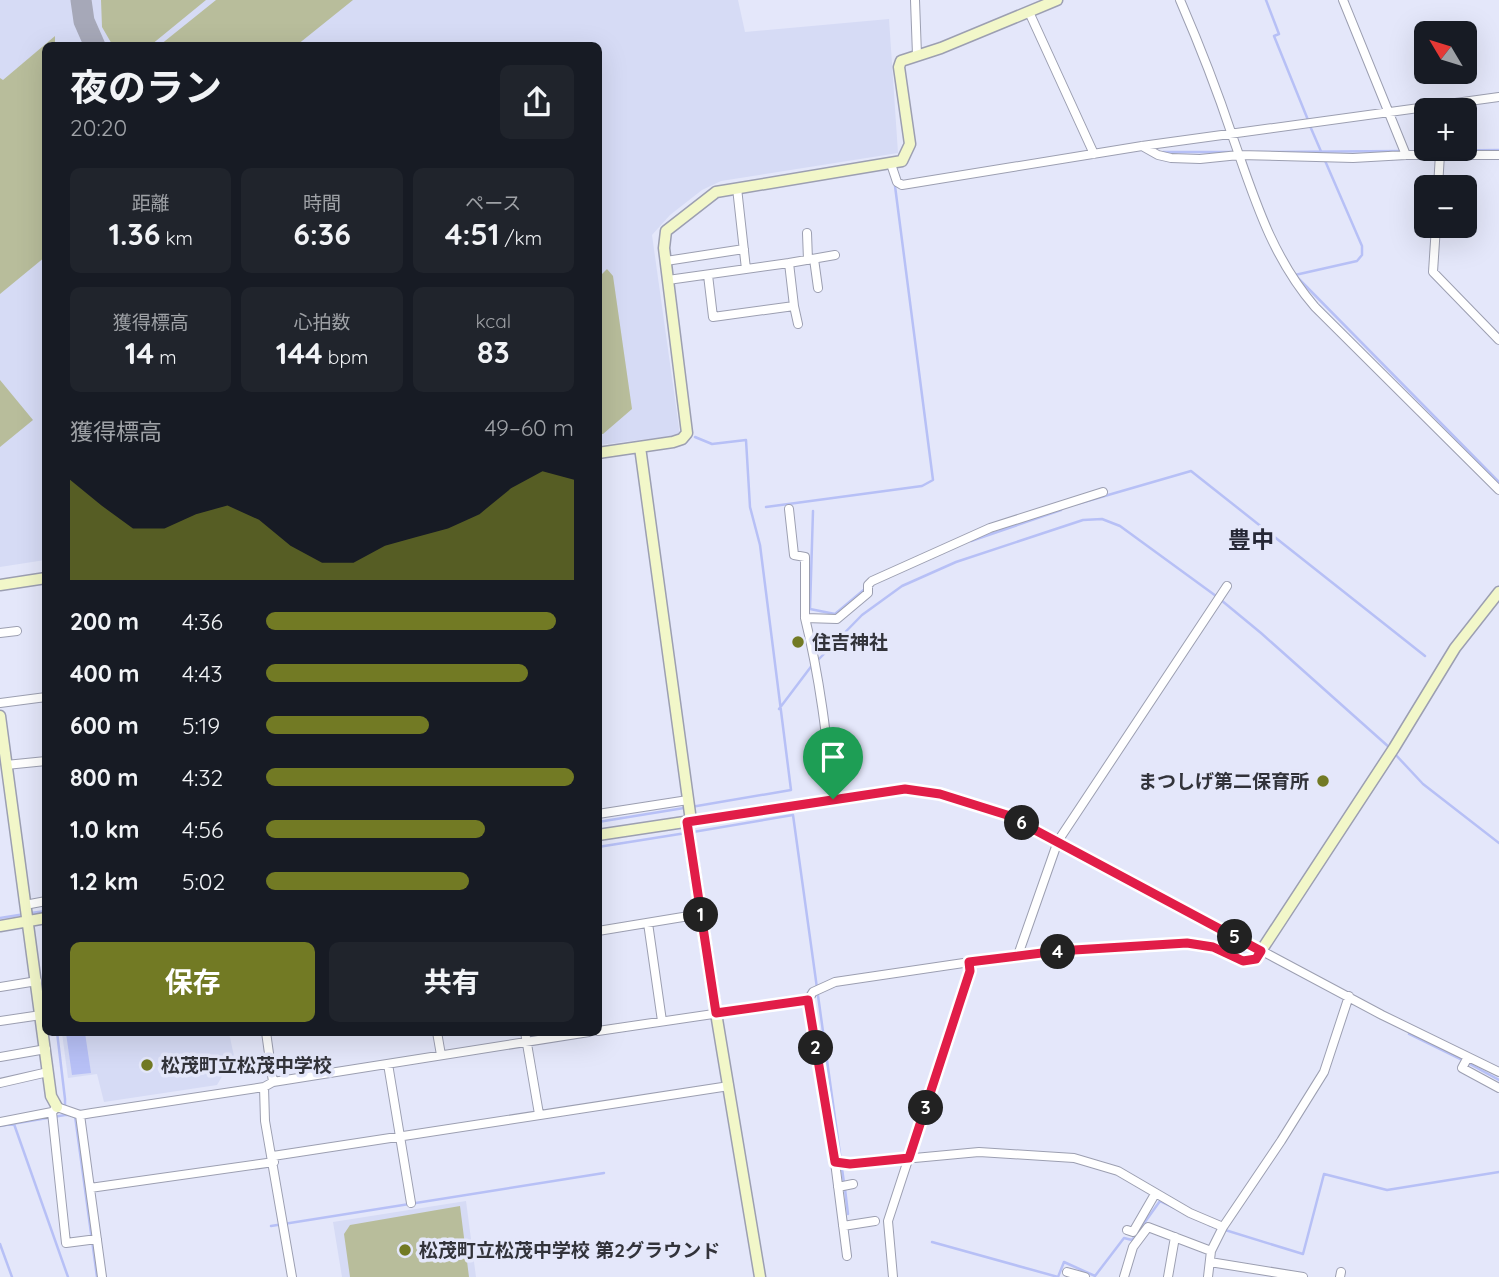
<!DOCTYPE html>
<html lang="ja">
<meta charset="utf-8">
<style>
body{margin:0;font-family:Quicksand,"Noto Sans JP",sans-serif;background:#20242c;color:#f1f3f6;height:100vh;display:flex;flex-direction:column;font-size:26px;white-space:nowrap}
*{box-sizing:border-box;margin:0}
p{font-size:23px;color:#9ea1a6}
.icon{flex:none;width:38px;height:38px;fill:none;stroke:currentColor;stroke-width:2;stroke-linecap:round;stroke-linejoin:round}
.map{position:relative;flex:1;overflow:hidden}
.details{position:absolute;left:42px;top:42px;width:560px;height:994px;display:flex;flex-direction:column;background:#171b24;border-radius:10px;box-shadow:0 7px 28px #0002}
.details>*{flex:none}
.needle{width:46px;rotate:308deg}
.tools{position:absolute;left:1414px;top:21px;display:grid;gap:14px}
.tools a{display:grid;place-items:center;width:63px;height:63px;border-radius:10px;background:#171b24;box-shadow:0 7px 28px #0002;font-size:35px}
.pin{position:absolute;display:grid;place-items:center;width:60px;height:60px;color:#fff;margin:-72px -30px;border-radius:50% 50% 50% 0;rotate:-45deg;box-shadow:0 0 7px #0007}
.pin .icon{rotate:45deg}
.km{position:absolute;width:35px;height:35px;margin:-18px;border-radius:50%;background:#222;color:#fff;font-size:19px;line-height:35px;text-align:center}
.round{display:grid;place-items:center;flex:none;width:74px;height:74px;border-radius:10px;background:#20242c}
.headline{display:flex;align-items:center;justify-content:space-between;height:119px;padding:0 28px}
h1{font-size:38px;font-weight:700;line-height:52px}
.stats{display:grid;grid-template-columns:repeat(3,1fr);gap:10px;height:119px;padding:7px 28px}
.stats div{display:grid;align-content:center;border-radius:10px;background:#20242c;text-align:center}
.stats b{font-size:30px;font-weight:700}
.stats small{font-size:19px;font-weight:400}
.stats p{font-size:19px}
.chart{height:196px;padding:14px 28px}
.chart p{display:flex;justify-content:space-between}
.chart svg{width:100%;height:126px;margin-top:7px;fill:#727a24;opacity:.7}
.action{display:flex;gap:14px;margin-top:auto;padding:14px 28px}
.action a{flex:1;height:80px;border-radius:10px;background:#727a24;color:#fff;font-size:28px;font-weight:700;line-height:80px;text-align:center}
.action a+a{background:#20242c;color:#f1f3f6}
ul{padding:0 28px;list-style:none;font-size:23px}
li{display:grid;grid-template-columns:112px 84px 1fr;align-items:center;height:52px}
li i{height:18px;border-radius:9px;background:#727a24}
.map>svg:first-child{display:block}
.built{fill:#d6dbf5}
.green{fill:#b8bd9b}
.water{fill:#b7c0f6}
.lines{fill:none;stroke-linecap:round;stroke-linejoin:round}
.stream{stroke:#b7c0f6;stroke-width:2.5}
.taxiway{stroke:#a6a8b8;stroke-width:21}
.street-casing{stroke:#9c9fb1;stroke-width:10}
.secondary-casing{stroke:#9c9fb1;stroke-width:13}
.street{stroke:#fff;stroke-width:8}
.secondary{stroke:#f2f7c9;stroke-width:10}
.route-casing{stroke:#fff;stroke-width:14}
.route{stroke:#e11d48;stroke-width:9}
.poi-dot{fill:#727a24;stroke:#e4e7fa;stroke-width:2.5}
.labels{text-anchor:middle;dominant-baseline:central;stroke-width:7;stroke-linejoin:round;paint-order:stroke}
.poi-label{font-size:19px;font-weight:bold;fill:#32333a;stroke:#e4e7fa;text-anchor:start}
.quarter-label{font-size:23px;font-weight:bold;fill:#262836;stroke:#e4e7fa}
</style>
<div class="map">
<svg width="1499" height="1277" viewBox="0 0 1499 1277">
<rect width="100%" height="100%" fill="#e4e7fa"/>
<path class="built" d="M0,0h738l7,32 144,-13 9,134 -177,28 -19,9 -32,25 -18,20 28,200 -81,10 -1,-399h-552l-1,514 -45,7z
M62,1033h167l5,23 -17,29 -113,17 -7,-28 -29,4z
M466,1201l10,76h-134l-9,-55z"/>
<path class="green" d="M101,0h105l-55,45 -38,1 -11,-19z
M216,0h137l-56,45 -69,1 -5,-4 -12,4 -51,-1z
M55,36v9l-9,1 -1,211 -45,37v-216l3,2z
M607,269l6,7 19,133 -29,25h-4v-157z
M0,380l33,40 -33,27z
M460,1206l9,71h-119l-6,-43 6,-9z"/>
<path class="water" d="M66,1033h19l6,40 -19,2z"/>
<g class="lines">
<path class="stream" d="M1266,0l13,34 -5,2 34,84
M1310,126l52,120v9l-5,6 -62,14 204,207
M1415,151l84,-1
M1163,152h70
M1257,152l144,-1
M1077,504l114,-33 234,185
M766,507l156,-21 11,-6 -38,-294
M813,511l-3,98 25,5 31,-26
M971,541l90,-31
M1221,600l40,33 129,115
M818,660l44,-45 40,-29 54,-24 127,-42 19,-1 18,7 96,70
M779,709l34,-45
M1394,753l29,31 76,59
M691,807l100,-17 -31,-245 -10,-38 -4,-67 -34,4 -17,-7
M598,822l86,-14
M693,832l100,-17 51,368
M598,847l88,-14
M31,913l15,-2
M0,918l25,-4
M57,1032l8,67v16h4
M1409,1034l53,26
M1468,1063l31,17
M75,1116l22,161
M14,1124l54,153
M0,1126l65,-11
M845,1189l3,25
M1209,1225l94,29 21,-80 63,16 112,-18
M271,1226l333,-53
M932,1242l126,35 6,-15 31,14 29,-38 8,2 28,-39 15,7
M0,1244l12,33"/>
<path class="taxiway" d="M81,0l3,21 11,25"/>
<defs>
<path id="street" d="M915,0l2,55
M1180,0c19,44 37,90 52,135 22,62 39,121 83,172l184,183
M1343,0l63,155
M1029,12l65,142
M1142,146l16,9 13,3 29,1 39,-4 114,3 53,-3h93
M891,164l6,18 5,3 240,-39 357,-49
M1438,187l2,-33
M737,188l9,81
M1436,226l-3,46 66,68
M807,233l1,27
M814,259l4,29
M666,261l78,-12
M789,263l46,-8
M668,280l121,-17 5,43 -81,11 -5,-42
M794,306l4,18
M789,509l5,46 11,2v61
M0,633l17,-2
M0,703l46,-6
M6,765l40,-4
M833,799c-6,-60 -13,-121 -28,-181l32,1 31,-26v-8l4,-4 118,-53 113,-36
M598,814l90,-14
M691,821l214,-32 35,5 67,21 375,200 117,57
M25,905l21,-4
M648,923l14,98
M598,931l103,-17
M1018,955l40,-114 169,-255
M0,987l37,-6
M808,1000l27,162 12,94
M0,1021l41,-6
M598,1031l210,-31 5,-8 22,-10 183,-27 169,-12c10,2 20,2 30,6 14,5 24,14 39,10l5,-8
M266,1032l7,50
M437,1032l4,23
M525,1032l14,82
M0,1057l46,-8
M1468,1057l-6,11 37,20
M388,1064l23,139
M0,1083l48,-11
M264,1087l1,34 27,156
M52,1112l14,131 31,-4
M80,1115l22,162
M0,1122l52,-10 5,-5 23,8 12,-2 172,-26 9,-5 316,-50
M273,1156l456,-70
M835,1162l15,2 129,-12 95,6 44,13 72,42 33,14
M838,1187l15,-3
M90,1188l184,-26
M843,1226l32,-5
M1127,1230l6,2 22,-38
M1210,1262l93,15
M1067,1272l18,5
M893,1277l-5,-56 82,-250 -1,-9
M1124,1277l9,-30 15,-20 63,24
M1168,1277l7,-40
M1208,1277l3,-26 12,-24 58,-86 43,-69 25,-76
M1340,1277l1,-5"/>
<path id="secondary" d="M598,453l75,-11 9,-3 5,-6 -23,-185 2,-17 50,-39 186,-31 8,-17 -11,-77 2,-6 40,-13 116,-48
M0,585l46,-7
M0,716l51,380 6,11
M687,822l29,191 44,264
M598,835l93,-14 -51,-374
M0,926l46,-8
M1261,951l133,-203 61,-100 44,-56"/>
</defs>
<use href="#street" class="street-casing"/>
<use href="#secondary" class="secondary-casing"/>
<use href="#street" class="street"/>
<use href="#secondary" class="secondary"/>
</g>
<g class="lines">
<defs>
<path id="route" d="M905,789l35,5 67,21 254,136 -5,8 -13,2 -30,-14 -26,-4 -129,8 -89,11 1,9 -61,187 -59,6 -15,-2 -27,-162 -92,13 -29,-191z"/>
</defs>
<use href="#route" class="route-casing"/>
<use href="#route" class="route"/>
</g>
<g class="poi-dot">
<circle cx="798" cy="642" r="7"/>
<circle cx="1323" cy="781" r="7"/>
<circle cx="147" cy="1065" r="7"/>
<circle cx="405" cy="1250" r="7"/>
</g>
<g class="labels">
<g class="poi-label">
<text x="812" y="642">住吉神社</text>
<text x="1309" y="781" text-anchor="end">まつしげ第二保育所</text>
<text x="161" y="1065">松茂町立松茂中学校</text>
<text x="419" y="1250">松茂町立松茂中学校 第2グラウンド</text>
</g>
<g class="quarter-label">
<text x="1251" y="539">豊中</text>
</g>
</g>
</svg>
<div class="tools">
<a><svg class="needle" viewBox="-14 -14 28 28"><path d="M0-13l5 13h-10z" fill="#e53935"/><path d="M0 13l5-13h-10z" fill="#9ea1a6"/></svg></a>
<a>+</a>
<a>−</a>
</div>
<div class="pin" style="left:833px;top:799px;background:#1e9e55"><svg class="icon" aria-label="arrive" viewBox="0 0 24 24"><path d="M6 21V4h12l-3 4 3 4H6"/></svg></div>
<b class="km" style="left:701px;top:915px">1</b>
<b class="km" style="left:816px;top:1048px">2</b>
<b class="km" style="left:926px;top:1108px">3</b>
<b class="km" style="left:1058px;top:952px">4</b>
<b class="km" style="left:1235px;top:937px">5</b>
<b class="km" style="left:1022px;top:823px">6</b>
<section class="details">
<div class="headline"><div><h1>夜のラン</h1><p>20:20</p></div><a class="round"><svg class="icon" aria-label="share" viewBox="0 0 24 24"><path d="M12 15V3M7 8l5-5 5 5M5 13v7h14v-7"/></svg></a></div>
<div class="stats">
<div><p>距離</p><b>1.36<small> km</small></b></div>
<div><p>時間</p><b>6:36</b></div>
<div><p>ペース</p><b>4:51<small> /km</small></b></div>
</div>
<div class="stats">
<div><p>獲得標高</p><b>14<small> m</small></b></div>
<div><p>心拍数</p><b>144<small> bpm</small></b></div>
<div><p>kcal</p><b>83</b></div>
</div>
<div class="chart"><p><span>獲得標高</span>49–60 m</p>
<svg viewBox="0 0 160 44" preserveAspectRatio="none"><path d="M0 44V9L10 18L20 26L30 26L40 21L50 18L60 23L70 32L80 38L90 38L100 32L110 29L120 26L130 21L140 12L150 6L160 9V44z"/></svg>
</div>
<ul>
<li><b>200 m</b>4:36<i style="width:94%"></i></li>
<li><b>400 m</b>4:43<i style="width:85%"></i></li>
<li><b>600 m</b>5:19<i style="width:53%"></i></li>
<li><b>800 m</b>4:32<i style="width:100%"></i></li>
<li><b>1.0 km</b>4:56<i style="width:71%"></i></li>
<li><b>1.2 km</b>5:02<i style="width:66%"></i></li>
</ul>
<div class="action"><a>保存</a><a>共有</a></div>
</section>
</div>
